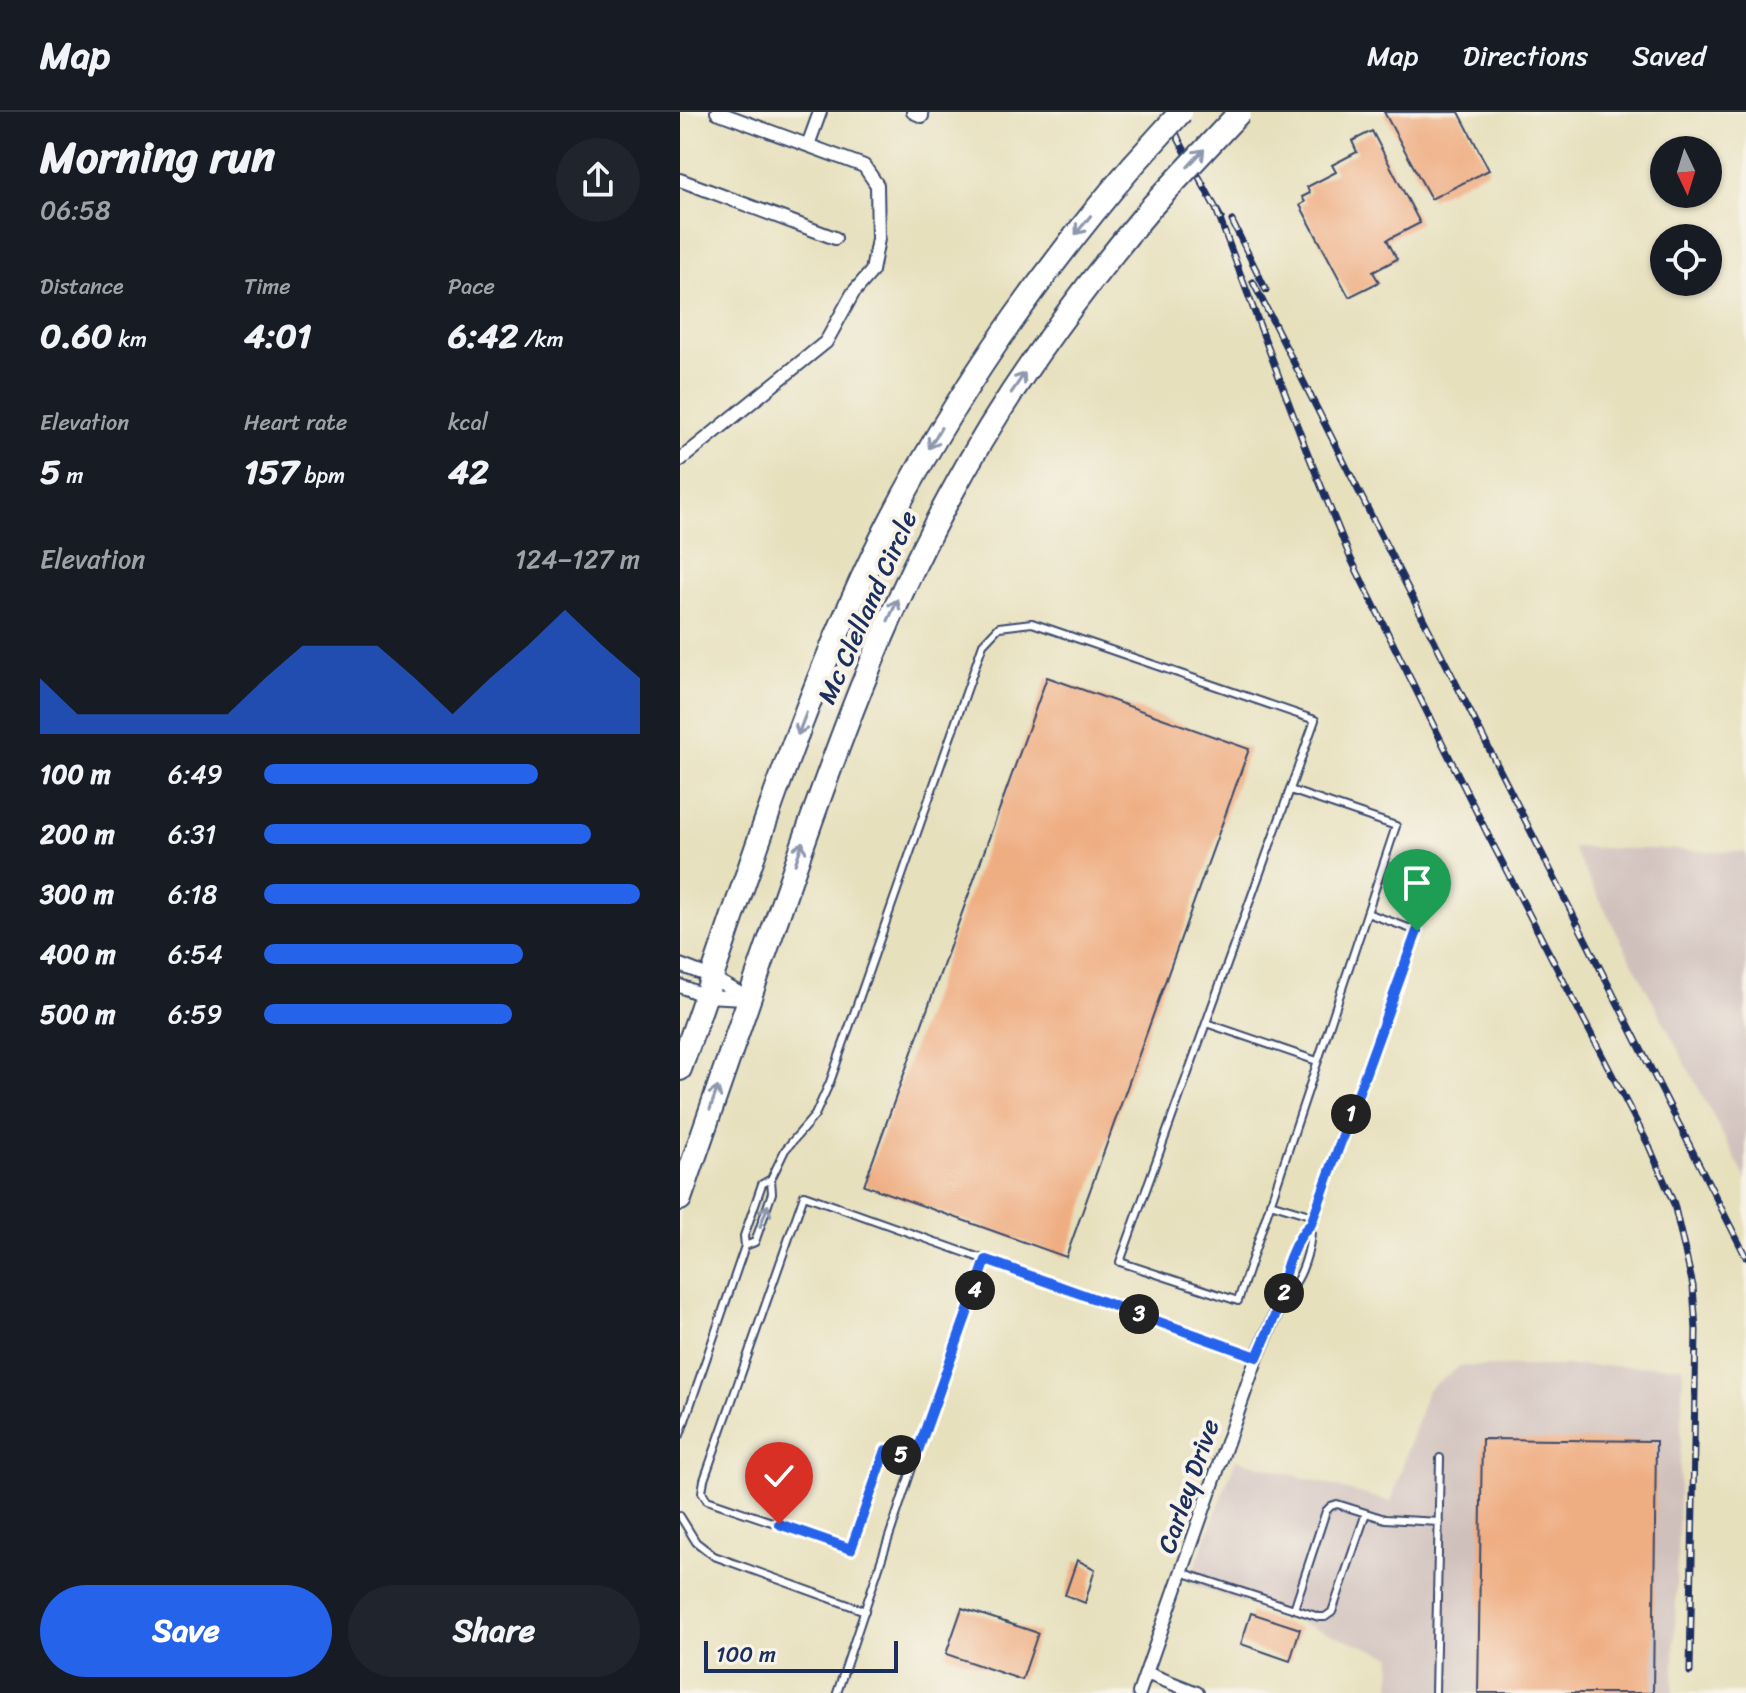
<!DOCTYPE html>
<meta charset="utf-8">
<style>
body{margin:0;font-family:Sriracha,sans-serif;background:#20242c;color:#f1f3f6;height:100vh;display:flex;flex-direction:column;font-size:30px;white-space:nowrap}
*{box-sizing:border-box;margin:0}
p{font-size:26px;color:#9ea1a6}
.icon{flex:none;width:44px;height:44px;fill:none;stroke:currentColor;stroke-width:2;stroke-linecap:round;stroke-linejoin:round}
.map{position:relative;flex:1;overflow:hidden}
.sheet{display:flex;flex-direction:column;background:#171b24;width:680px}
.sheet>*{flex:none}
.needle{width:52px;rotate:176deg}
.controls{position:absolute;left:970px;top:24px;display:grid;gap:16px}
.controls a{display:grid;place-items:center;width:72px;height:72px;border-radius:50%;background:#171b24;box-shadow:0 2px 6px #0004;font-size:40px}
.scale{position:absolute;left:24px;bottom:20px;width:194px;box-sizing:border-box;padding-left:8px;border:4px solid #1b2f5e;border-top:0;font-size:22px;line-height:28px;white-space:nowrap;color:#1b2f5e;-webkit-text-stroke:6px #f7f3e8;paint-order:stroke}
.pin{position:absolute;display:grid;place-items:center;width:68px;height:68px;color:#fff;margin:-82px -34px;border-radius:50% 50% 50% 0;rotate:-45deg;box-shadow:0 0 8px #0007}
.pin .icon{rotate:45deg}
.km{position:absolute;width:40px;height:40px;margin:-20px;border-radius:50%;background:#222;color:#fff;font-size:22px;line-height:40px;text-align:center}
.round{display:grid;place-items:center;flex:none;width:84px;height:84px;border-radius:42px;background:#20242c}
.headline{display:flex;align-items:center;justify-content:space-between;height:136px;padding:0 40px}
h1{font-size:44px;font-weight:700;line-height:60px}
.metrics{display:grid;grid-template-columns:repeat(3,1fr);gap:12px;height:136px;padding:8px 40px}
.metrics div{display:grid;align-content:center}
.metrics b{font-size:34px;font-weight:700}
.metrics small{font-size:22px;font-weight:400}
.metrics p{font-size:22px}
.chart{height:224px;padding:16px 40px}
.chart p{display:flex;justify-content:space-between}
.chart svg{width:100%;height:144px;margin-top:8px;fill:#2563eb;opacity:.7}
.cta{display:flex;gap:16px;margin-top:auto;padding:16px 40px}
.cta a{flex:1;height:92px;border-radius:48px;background:#2563eb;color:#fff;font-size:32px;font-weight:700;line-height:92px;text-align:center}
.cta a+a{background:#20242c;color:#f1f3f6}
ul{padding:0 40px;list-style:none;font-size:26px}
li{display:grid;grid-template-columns:128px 96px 1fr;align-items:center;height:60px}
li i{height:20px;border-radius:10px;background:#2563eb}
header{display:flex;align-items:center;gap:48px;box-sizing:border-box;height:112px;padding:0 40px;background:#171b24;border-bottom:2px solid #363941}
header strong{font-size:38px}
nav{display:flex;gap:44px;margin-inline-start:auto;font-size:28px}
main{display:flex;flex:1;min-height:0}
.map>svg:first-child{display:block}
.industrial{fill:#d0c0bc}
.building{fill:#efad82}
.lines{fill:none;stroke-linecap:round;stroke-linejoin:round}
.lane-casing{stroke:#3a4a6c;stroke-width:10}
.street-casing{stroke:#3a4a6c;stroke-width:16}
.highway-casing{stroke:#3a4a6c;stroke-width:26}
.lane{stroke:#fff;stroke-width:6}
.street{stroke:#fff;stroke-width:12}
.highway{stroke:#fff;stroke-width:22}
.rail-casing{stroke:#1b2f5e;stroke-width:7}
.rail{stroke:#f7f3e8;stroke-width:4;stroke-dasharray:12;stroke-linecap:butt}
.highway-bridge-casing{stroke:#3a4a6c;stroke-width:26;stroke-linecap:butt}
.highway-bridge{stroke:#fff;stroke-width:22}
.oneway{stroke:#8d97ae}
.route-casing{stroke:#fff;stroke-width:16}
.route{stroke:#2563eb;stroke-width:10}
.labels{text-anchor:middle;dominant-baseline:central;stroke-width:8;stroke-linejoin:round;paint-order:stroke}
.street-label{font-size:26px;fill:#1b2f5e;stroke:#f7f3e8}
</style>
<header>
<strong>Map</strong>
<nav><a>Map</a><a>Directions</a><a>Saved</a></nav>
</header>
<main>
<section class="sheet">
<div class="headline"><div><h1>Morning run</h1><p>06:58</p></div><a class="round"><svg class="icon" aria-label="share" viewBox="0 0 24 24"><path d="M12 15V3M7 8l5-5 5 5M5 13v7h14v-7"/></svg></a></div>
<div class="metrics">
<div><p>Distance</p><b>0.60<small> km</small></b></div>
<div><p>Time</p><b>4:01</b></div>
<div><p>Pace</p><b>6:42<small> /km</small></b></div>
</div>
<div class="metrics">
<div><p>Elevation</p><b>5<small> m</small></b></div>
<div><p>Heart rate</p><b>157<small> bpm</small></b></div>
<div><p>kcal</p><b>42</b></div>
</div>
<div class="chart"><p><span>Elevation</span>124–127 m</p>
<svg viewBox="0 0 160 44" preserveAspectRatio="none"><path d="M0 44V27L10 38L20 38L30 38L40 38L50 38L60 27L70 17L80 17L90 17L100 27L110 38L120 27L130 17L140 6L150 17L160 27V44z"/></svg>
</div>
<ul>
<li><b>100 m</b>6:49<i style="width:73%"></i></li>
<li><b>200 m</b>6:31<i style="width:87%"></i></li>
<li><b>300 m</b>6:18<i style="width:100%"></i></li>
<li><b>400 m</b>6:54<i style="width:69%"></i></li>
<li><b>500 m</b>6:59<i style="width:66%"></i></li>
</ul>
<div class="cta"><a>Save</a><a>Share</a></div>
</section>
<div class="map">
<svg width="1066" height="1581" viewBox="0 0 1066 1581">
<rect width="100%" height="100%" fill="#f7f3e8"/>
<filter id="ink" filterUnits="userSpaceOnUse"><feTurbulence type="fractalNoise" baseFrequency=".0125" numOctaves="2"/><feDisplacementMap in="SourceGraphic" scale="16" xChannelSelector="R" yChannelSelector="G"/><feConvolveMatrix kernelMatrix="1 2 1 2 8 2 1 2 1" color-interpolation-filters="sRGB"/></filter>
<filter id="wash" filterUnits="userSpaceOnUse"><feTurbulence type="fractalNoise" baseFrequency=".006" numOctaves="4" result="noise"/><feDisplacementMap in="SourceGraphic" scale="32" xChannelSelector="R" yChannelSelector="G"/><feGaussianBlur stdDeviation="1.8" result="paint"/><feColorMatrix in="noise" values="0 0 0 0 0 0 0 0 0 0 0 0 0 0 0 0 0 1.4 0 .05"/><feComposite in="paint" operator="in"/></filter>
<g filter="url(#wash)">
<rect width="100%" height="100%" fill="#e7e0bd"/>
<path class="industrial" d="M892,735l174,5v327z
M780,1254h223l-10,327h-282l1,-37 -203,-73 47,-124 155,43 36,-112z"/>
<g id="blocks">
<path class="building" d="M704,0h75l30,58 -58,29z
M692,19l48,92 -33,17 10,19 -24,13 6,10 -30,15 -49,-92 5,-3 -3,-5 8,-4 -3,-6 29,-15 -4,-7 25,-13 -5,-11z
M367,565l202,72 -183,508 -202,-72z
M802,1327l174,2 -3,252h-175z
M397,1448l18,9 -10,34 -20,-8z
M282,1496l76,25 -16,47 -76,-26z
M571,1501l49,16 -10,32 -49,-17z"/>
</g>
</g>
<g filter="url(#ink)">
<use href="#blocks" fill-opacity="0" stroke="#3a4a6c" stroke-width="2"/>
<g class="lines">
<defs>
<path id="lane" d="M526,911l111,38
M590,1091l43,13
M631,1112l106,-293 -50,-18
M631,1112c1,21 -9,59 -27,71 -4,-20 12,-58 27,-71z
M65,1134l10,-4 17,-49 -1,-14
M306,1148l-71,199 -29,-9 -35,99 -144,-49 -5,-8 2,-12 100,-285 453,162
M0,1323l65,-189 -1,-10 18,-52 9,-5 14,-29 30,-35 15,-33 153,-438 16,-17 33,-4 283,97c-65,181 -130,361 -195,542l118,39 158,-475 -106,-36
M0,1404l16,26 18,14 151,55
M501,1460l138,45h6l7,-5 34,-99
M614,1497l32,-98 5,-5 6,-2 48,15 54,3
M157,1581l78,-234
M755,1581l5,-235"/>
<path id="street" d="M233,0l9,4
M128,33l12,-33
M0,68l155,58
M0,348l146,-118 27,-49 19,-22 6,-32 -1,-54 -13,-19 -147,-54
M0,853l31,12 37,21
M0,874l25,10 40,2
M466,1561l51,20
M459,1581l118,-336 27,-62"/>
<path id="highway" d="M0,957c55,-154 103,-314 170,-464 71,-162 169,-306 283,-440
M0,1087c36,-106 72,-211 109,-315 46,-132 93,-263 160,-386 56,-105 127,-202 204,-293"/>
</defs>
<use href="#lane" class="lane-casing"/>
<use href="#street" class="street-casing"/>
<use href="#highway" class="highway-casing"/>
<use href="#lane" class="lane"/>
<use href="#street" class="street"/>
<use href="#highway" class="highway"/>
<defs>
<path id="rail" d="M487,0l12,28 42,78
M536,97l90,240 44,108 137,276 162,313 25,58 19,82 3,44 -6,342
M552,109l34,69
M573,170l493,975"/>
</defs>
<use href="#rail" class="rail-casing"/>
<use href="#rail" class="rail"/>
<defs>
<path id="highway-bridge" d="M453,53l48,-53
M473,93l87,-93"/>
</defs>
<use href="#highway-bridge" class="highway-bridge-casing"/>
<use href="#highway-bridge" class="highway-bridge"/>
</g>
<defs><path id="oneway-shaft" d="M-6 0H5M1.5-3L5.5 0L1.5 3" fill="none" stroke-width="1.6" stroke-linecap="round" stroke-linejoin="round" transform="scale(2)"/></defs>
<g class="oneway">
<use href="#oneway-shaft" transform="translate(516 46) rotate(-47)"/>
<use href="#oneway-shaft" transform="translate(403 113) rotate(129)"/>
<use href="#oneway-shaft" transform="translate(338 271) rotate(-56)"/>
<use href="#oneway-shaft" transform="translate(255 326) rotate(120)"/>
<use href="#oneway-shaft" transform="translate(213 498) rotate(-65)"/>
<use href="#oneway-shaft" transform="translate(122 612) rotate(111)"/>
<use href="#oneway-shaft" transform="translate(119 741) rotate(-71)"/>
<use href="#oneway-shaft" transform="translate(34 986) rotate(-71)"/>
<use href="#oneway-shaft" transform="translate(84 1104) rotate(-70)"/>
</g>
</g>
<g class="lines" filter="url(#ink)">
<defs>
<path id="route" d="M99,1412l72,25 35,-99 29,9 71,-199 271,97 27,-62c-4,-20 12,-58 27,-71l106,-293"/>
</defs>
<use href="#route" class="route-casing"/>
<use href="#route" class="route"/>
</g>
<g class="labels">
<g class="street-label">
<text transform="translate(187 495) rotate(-66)">Mc Clelland Circle</text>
<text transform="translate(508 1374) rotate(-71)">Carley Drive</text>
</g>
</g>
</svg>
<div class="controls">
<a><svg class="needle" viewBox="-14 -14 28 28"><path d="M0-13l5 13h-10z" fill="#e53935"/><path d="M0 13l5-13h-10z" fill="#9ea1a6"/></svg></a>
<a><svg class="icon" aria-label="locate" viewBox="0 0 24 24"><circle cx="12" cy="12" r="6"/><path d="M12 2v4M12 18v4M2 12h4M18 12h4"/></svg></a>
</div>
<div class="scale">100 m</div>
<div class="pin" style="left:737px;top:819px;background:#1e9e55"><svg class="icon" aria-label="arrive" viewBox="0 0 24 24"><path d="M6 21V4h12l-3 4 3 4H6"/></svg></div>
<div class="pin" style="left:99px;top:1412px;background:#d93025"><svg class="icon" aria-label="check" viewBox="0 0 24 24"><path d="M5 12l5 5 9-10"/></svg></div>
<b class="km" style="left:671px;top:1002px">1</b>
<b class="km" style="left:604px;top:1181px">2</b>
<b class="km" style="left:459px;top:1202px">3</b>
<b class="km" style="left:295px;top:1178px">4</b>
<b class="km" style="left:221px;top:1343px">5</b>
</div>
</main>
